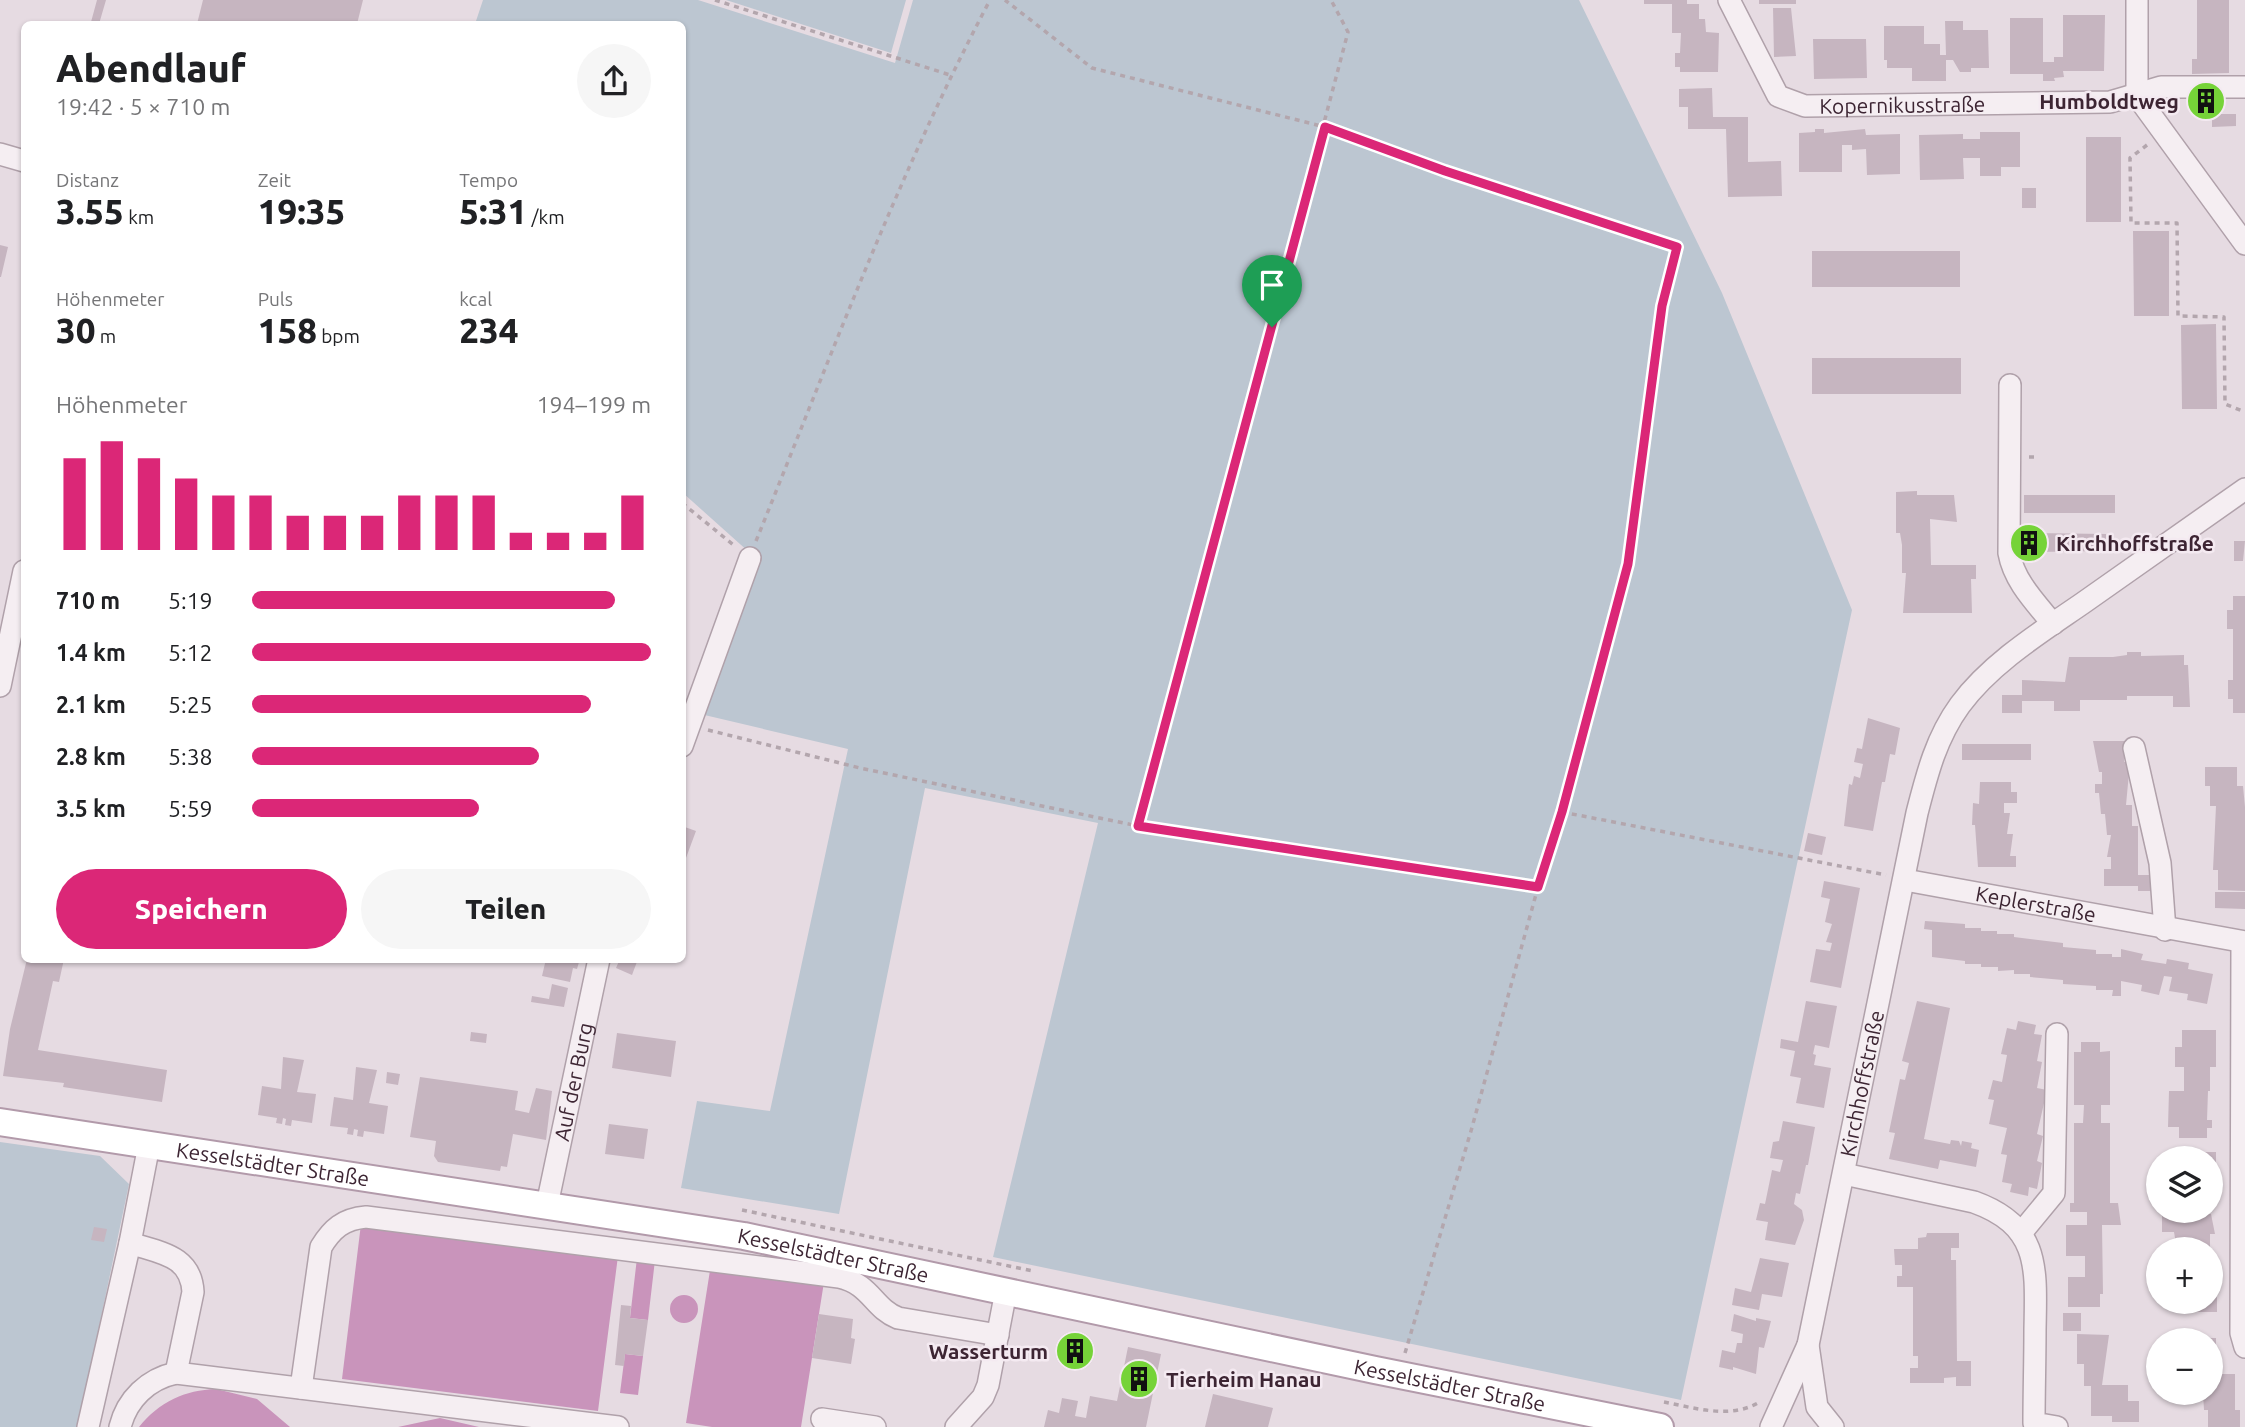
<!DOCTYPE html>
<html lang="de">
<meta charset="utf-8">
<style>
body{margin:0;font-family:Ubuntu,sans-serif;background:#f6f6f6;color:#202124;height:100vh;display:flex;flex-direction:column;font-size:26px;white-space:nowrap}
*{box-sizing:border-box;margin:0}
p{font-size:23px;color:#757577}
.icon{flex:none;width:38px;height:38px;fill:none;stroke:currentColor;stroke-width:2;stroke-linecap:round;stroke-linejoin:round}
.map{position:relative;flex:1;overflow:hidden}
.drawer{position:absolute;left:21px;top:21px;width:665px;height:942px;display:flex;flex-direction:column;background:#fff;border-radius:10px;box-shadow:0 2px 5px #0004}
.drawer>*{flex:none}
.tools{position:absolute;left:2146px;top:1146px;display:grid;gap:14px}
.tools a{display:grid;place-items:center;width:77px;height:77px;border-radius:50%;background:#fff;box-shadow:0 2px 5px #0004;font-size:35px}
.pin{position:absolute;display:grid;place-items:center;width:60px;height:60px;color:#fff;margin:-72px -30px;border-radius:50% 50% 50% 0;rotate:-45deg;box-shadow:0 0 7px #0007}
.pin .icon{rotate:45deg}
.round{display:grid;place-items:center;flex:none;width:74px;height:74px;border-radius:37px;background:#f6f6f6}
.overview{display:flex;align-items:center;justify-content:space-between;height:119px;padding:0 35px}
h1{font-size:38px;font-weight:800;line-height:52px}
.metrics{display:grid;grid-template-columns:repeat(3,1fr);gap:10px;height:119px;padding:7px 35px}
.metrics div{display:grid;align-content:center}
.metrics b{font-size:35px;font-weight:800}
.metrics small{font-size:19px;font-weight:400}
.metrics p{font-size:19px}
.chart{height:196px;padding:14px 35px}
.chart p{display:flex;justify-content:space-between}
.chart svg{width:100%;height:126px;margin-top:7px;stroke:#db2777;stroke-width:6}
.action{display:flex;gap:14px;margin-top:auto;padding:14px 35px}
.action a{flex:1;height:80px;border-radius:42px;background:#db2777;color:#fff;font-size:28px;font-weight:800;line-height:80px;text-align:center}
.action a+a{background:#f6f6f6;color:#202124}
ul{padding:0 35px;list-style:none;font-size:23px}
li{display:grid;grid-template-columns:112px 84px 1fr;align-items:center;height:52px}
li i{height:18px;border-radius:9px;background:#db2777}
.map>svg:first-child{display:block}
.green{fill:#bcc6d1}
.water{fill:#c994bb}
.building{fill:#c6b5c0}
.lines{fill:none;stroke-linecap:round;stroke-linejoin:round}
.minor-casing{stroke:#b0a1aa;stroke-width:24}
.major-casing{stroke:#b29aaa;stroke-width:30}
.path{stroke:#b3a6ad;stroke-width:3.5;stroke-dasharray:5 5;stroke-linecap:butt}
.minor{stroke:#f5eef2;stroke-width:21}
.major{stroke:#fff;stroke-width:26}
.route-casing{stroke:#fff;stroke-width:14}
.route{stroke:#db2777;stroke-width:9}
.labels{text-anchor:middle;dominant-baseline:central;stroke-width:5;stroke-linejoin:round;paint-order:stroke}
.poi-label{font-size:21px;font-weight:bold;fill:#3d2533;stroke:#f4eaf1;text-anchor:end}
.street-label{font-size:21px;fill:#3d2533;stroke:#f4eaf1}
</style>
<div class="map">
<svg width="2245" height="1427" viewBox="0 0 2245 1427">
<rect width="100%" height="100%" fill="#e6dbe2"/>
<path class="green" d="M483,0h215l197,63 18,-63h666l143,293 130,317 -171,790 -688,-143 105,-434 -173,-35 -86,426 -158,-26 16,-87 73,10 78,-362 -152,-36 54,-160 -67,-60 -1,-469h-207z
M726,0h180l-15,53z
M0,1142l100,14 29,28 -51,243h-78z"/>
<path class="water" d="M361,1224l257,32 -20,155 -256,-32z
M637,1258l18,2 -7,60 -18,-2z
M711,1264l113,18 -23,145h-89l-26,-4z
M670 1309a14 14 0 1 1 28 0a14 14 0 1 1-28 0Z
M625,1354l18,2 -5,39 -18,-2z
M216,1389l41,10 33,28h-151c20,-25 46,-37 77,-38z
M440,1418l39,9h-81z"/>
<path class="building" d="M97,0h9l-7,24 -8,-2z
M203,0h160l-6,24h-160z
M1644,0h43v4h12v15h6l1,13 13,1 -1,39h-38v-5h-5v-14h5l1,-20h-9v-29h-28z
M1759,0h37v4h-37z
M2197,0h32v73l-37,1v-15h5z
M1773,8h18l5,48 -22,1z
M2063,15h42l-1,56h-41l1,6 -10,1 1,3h-12v-7h-33v-56h33v44h11v-5h9z
M1945,21h18v9h25l1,38h-18v4h-11l-7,-12h-7v21h-34v-13h-25v-8h-3v-34h40v18h16v11h6z
M1813,39h53l1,39 -53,1z
M1712,88l1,29h35v45l33,-1 1,35 -54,1 -2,-68h-38v-22h-9v-18z
M2212,114h24v12l-24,1z
M1815,129h9v4l41,-4 1,6 34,-1v40l-33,1 -1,-26 -14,1v-5h-10v27h-43v-39l16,-1z
M1980,132h40v35h-19v9h-21v-18h-17l1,21 -44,1 -1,-45 44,-1v5h17z
M2086,137h35v85h-35z
M2022,188h14v20h-14z
M2133,231h36v85h-35z
M0,245l8,2 -7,30h-1z
M1812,251h148v36h-148z
M2216,324l1,85h-35l-1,-84z
M1812,358h149v36h-149z
M1917,491v4h37l3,27 -27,-3 1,46h45v14h-5l1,34h-69l3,-40h-4v-28l-2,-12h-4v-41z
M2024,495h91v18h-91z
M2025,533l81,1v17l-82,1z
M2234,541h11l-2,20h-9z
M2233,596h12v117h-12v-14h-5v-19h5v-51h-6v-19h6z
M2127,652h14v4l43,-1v10h4l2,42h-17v-11h-46v4h-47v11h-26v-10h-32v12h-20v-18h20v-15l43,2 4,-25h44l14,-2z
M1868,718l32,10 -5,27 -5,-1 -5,28h-3l-9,49 -29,-5 5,-42 3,1 2,-9 6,2 3,-14 -9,-2 3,-14 5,1z
M2093,741h31v21h6l-4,43h6v21h6v49h17v16h-17v-5h-34v-17h7v-12h-4l4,-22h-4l-2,-21h-4l-2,-21h-4v-9h7v-12h-3z
M1962,744h69v16h-69z
M2205,767h32v19h6l2,21v84l-27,-1v-20h-5l3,-64h-6v-20h-5z
M1980,782h31v10h6v11h-13v10h6l-3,21h6l-3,22h6v11h-38l-3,-42h-3l1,-22 6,1z
M682,826l14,5 -13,35h-1z
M1808,833l18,4 -4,18 -18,-4z
M1824,881l36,7 -19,100 -31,-6 6,-33 14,2 2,-8 -6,-1 6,-18 -7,-2 5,-23 -9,-2z
M2215,892h30v17l-30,-1z
M1925,921l40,3v4h16v3h16v3h17v3l49,6v4l33,3v4h16v3h9v-8l22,5 -2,6 25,4 1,-5 22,4 -1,6 25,5 -6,30 -20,-4 1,-6 -19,-3 3,-14 -8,-1 -5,19 -18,-4 1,-6 -21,-4v15h-9l1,-6h-17v-4l-33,-2v-4l-33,-3v-3h-16v-4l-16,1v-4h-17v-3h-16v-3l-33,-4v-27l-8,-1z
M27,959h37l-5,23 -6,-1 -15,69 129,20 -5,32 -99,-15 1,-4 -61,-7 7,-47z
M546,959h28l5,3 -2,7 -4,-1 -3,14 -28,-6z
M620,959h18l-6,16 -16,-7z
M552,984l16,4 -4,19 -33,-5 1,-6 17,3z
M1806,1001l31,5 -8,42 -14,-3 -2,9 3,1 -2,10 17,3 -7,40 -28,-5 5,-25 -11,-2 5,-25 -15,-3 1,-9 17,3z
M1917,1001l33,7 -26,131 26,5 1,-4 8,1 2,5 1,-5 10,2 -1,5 8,2 -3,17 -36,-7 -2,9 -49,-10 6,-26 -6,-1 11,-53 5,1 4,-17 -7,-2z
M2018,1021l18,4 -2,9 8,1 -5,26 5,1 -5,26 10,2 -10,44 6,2 -6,25 5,2 -5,26 -8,-2 -1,9 -18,-4 2,-8 -10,-2 5,-27 -6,-1 6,-26 -18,-4 5,-24 -6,-1 5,-19 9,2 5,-27 -6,-1 6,-26 9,2z
M2182,1030h34v37h-6v24h-2l-1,29h5v8h-5v10h-28v-11h-11l1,-36h15v-24h-9v-20h7z
M471,1032l16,2 -1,9 -16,-2z
M617,1033l59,8 -5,36 -59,-9z
M2081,1042h19v10l10,-1v54h-9v18h9v80h8l3,22h-19l1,69h-3v13h-32v-30h17v-21h-19v-31h21v-13h-17v-9h4v-80h9l1,-18h-10v-53h7z
M283,1057l21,3 -7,32 19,2 -4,29 -20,-3 -1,6 -6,-1 1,-6 -3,-1 -1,6 -6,-1 1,-5 -19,-3 4,-29 19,3z
M356,1067l21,3 -8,33 19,3 -4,28 -20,-3 -1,6 -6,-1 1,-6 -4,-1 -1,6 -6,-1 1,-6 -18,-2 4,-29 19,3z
M387,1072l13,2 -2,11 -12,-2z
M420,1077l98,14 -3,19 14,3 7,-25 16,3 -6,49 -33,-6 -6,33 -6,-1 -1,5 -62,-9 -4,-6 2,-15 -26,-4z
M1783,1121l32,6 -7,38h-2l-6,29 -4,-1 -2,11 8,6 2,10 -9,25 -30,-5 3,-18 -12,-2 4,-17 5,1 7,-34 8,2 3,-12 -13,-2 3,-16 6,-1z
M609,1124l39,5 -4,30 -39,-5z
M2176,1152h40v37h-6v-31h-34z
M2162,1213l49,1 4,20h-5v16h-33l-3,-18h-12z
M94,1227l13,2 -3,13 -13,-2z
M1927,1233h32v15h-8v12h5l1,101h14v25h-15v-9l-12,1v5h-34v-15h8v-12h-5v-69h-16v-11h5v-11h-7l-1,-16h24v-11l8,-1z
M1760,1258l29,5 -7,34 -20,-3 -3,16 -27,-5 3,-17 16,4z
M2210,1269h7v43h-41v-10h34z
M621,1305l10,1 -1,12 18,2 -5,36 -18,-2 -1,12 -9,-1z
M2063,1313h18v18h-18z
M819,1314l34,5 -2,19 4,1 -4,25 -39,-6z
M1734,1314l22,7v-3l15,3 -7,27 -5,-1 -3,27 -23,-7v3l-14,-3 3,-17 13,3 2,-10h5l1,-9 -12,-3z
M1055 1351a20 20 0 1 1 40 0a20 20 0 1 1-40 0Z
M2077,1334l32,1 -7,50h26v16h11v21h-27v-6h-21v-30h-7v-22h-7z
M2210,1338h6v24h4v12h15v36h5v17h-32v-17h-4l-1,-17h7z
M1128,1347l33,7 -15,73h-102l4,-17 11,3 3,-15 16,3 -3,15 11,2 4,-22 27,5z
M1213,1394l60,14 -5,19h-63z"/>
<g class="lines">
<defs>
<g id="minor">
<path id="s1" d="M1729,0l49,96 27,10 305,-4 51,-15h84"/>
<path d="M2137,0v96l108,148"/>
<path d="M0,154l24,7"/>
<path d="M2010,385l-1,168c5,28 26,49 44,71"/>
<path d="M0,686l24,-115"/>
<path d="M682,746l68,-188"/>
<path d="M2134,748l26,115 5,67"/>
<path id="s2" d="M1905,880l340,62"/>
<path d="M2242,942l-1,391 4,14"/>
<path d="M1844,1174l130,28c67,24 62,67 61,128 0,31 -1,62 -1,93l23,4"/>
<path id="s3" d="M547,1205l52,-246"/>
<path d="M2021,1233l33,-40 3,-159"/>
<path d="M130,1243c30,10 61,12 63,49l-17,81 442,54"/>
<path d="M1808,1345l9,62 16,20"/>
<path d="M301,1388l20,-141c11,-18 22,-28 45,-30l473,60c32,7 34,31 59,41l100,17"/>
<path d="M822,1419l53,8"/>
<path d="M88,1427l42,-184 19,-98"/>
<path d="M120,1427c7,-28 28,-48 56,-54"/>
<path d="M956,1427l27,-30 5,-12 18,-94"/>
<path id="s4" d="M1771,1427l37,-82 109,-532c10,-39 19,-75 43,-108 31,-42 81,-73 123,-102 54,-38 108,-76 162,-114"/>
</g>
<g id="major">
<path id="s5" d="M0,1122l744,114 631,134 285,57"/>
</g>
</defs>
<use href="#minor" class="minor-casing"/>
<use href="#major" class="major-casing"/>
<path class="path" d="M715,0l235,75
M2147,145l-17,13 1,65h46l1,93 46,1 1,87 20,8
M2029,457h9
M682,503l54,44
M756,541c74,-182 142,-367 234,-541
M708,730l152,38 278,58 400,61 24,-75 66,-248 34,-258 15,-59 -232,-76 -120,-44 -233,-59 -87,-68
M1562,812l324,63
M1138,826l210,-794 -17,-32
M742,1210l291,61
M1405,1353l66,-222 67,-244
M1664,1402c31,6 65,17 94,1"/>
<use href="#minor" class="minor"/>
<use href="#major" class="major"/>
</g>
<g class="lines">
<defs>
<path id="route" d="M1325,127l120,44 232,76 -15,59 -34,258 -66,248 -24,75 -400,-61z"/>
</defs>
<use href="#route" class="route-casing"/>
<use href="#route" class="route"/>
</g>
<defs>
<symbol id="building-disc" viewBox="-11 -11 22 22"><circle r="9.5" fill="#76d338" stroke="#f4eaf1"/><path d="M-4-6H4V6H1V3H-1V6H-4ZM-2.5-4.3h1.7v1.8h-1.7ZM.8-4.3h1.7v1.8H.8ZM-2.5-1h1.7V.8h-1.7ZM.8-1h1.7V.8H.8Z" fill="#111"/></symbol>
</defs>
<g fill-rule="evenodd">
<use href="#building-disc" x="2184" y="79" width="44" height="44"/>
<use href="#building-disc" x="2007" y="521" width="44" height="44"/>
<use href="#building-disc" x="1053" y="1329" width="44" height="44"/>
<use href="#building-disc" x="1117" y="1357" width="44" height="44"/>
</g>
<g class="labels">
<g class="poi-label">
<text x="2179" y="101">Humboldtweg</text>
<text x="2056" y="543" text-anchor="start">Kirchhoffstraße</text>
<text x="1048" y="1351">Wasserturm</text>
<text x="1166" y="1379" text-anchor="start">Tierheim Hanau</text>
</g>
<g class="street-label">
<text stroke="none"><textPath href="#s1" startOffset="234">Kopernikusstraße</textPath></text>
<text stroke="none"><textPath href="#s2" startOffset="133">Keplerstraße</textPath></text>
<text stroke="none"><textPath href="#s3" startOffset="126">Auf der Burg</textPath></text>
<text stroke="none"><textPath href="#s4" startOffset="357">Kirchhoffstraße</textPath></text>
<text stroke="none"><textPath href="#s5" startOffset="276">Kesselstädter Straße</textPath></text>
<text stroke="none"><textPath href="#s5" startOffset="844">Kesselstädter Straße</textPath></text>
<text stroke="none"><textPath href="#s5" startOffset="1474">Kesselstädter Straße</textPath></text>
</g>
</g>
</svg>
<div class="tools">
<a><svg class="icon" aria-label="layers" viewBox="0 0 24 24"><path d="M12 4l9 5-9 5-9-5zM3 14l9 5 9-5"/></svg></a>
<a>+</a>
<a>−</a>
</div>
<div class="pin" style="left:1272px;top:327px;background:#1e9e55"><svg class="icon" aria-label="arrive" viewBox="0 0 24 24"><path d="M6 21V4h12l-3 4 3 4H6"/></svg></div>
<section class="drawer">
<div class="overview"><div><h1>Abendlauf</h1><p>19:42 · 5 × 710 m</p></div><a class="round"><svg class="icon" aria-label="share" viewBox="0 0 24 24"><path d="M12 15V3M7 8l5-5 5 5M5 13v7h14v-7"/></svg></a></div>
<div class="metrics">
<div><p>Distanz</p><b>3.55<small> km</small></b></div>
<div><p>Zeit</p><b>19:35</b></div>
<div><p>Tempo</p><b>5:31<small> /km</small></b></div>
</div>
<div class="metrics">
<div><p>Höhenmeter</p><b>30<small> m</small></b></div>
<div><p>Puls</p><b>158<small> bpm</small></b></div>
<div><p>kcal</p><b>234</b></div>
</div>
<div class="chart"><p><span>Höhenmeter</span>194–199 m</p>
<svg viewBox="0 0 160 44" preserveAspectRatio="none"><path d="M5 44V12M15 44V6M25 44V12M35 44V19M45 44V25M55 44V25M65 44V32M75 44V32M85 44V32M95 44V25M105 44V25M115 44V25M125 44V38M135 44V38M145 44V38M155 44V25"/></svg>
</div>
<ul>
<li><b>710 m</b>5:19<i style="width:91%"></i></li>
<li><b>1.4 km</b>5:12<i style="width:100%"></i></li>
<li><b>2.1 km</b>5:25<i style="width:85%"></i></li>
<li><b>2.8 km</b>5:38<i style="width:72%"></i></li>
<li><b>3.5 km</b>5:59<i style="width:57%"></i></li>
</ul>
<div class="action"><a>Speichern</a><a>Teilen</a></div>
</section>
</div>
